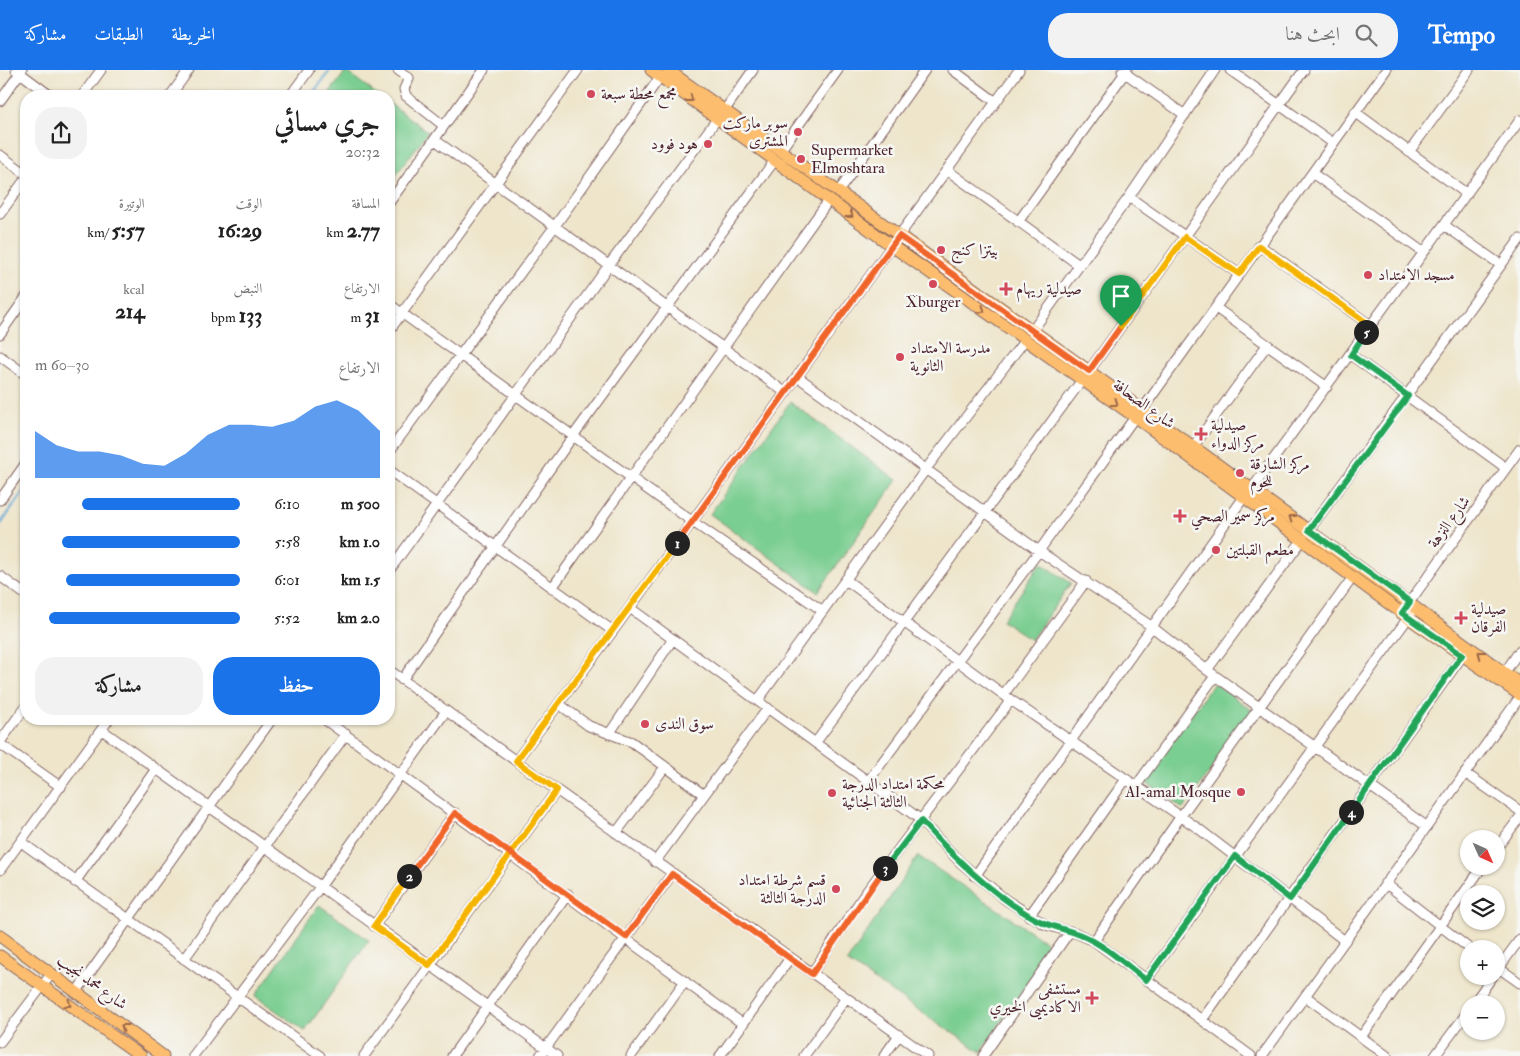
<!DOCTYPE html>
<html lang="ar">
<meta charset="utf-8">
<style>
body{margin:0;font-family:"IM FELL Double Pica",Amiri,serif;background:#f2f2f2;color:#222;direction:rtl;height:100vh;display:flex;flex-direction:column;font-size:19px;white-space:nowrap}
*{box-sizing:border-box;margin:0}
p{font-size:16px;color:#767676}
.icon{flex:none;width:28px;height:28px;fill:none;stroke:currentColor;stroke-width:2;stroke-linecap:round;stroke-linejoin:round}
.map{position:relative;flex:1;overflow:hidden;direction:ltr}
.details{position:absolute;left:20px;top:20px;width:375px;height:635px;display:flex;flex-direction:column;background:#fff;border-radius:20px;box-shadow:0 1px 4px #0004;direction:rtl}
.details>*{flex:none}
.needle{width:32px;rotate:135deg}
.controls{position:absolute;left:1460px;top:760px;display:grid;gap:10px}
.controls a{display:grid;place-items:center;width:45px;height:45px;border-radius:50%;background:#fff;box-shadow:0 1px 4px #0004;font-size:25px}
.pin{position:absolute;display:grid;place-items:center;width:42px;height:42px;color:#fff;margin:-51px -21px;border-radius:50% 50% 50% 0;rotate:-45deg;box-shadow:0 0 5px #0007}
.pin .icon{rotate:45deg}
.km{position:absolute;width:25px;height:25px;margin:-12px;border-radius:50%;background:#222;color:#fff;font-size:14px;line-height:25px;text-align:center}
.round{display:grid;place-items:center;flex:none;width:52px;height:52px;border-radius:20px;background:#f2f2f2}
.summary{display:flex;align-items:center;justify-content:space-between;height:85px;padding:0 15px}
h1{font-size:28px;font-weight:700;line-height:38px}
.metrics{display:grid;grid-template-columns:repeat(3,1fr);gap:8px;height:85px;padding:5px 15px}
.metrics div{display:grid;align-content:center}
.metrics b{font-size:21px;font-weight:700}
.metrics small{font-size:14px;font-weight:400}
.metrics p{font-size:14px}
.chart{height:140px;padding:10px 15px}
.chart p{display:flex;justify-content:space-between}
.chart svg{width:100%;height:90px;margin-top:5px;fill:#1a73e8;opacity:.7}
.button{display:flex;gap:10px;margin-top:auto;padding:10px 15px}
.button a{flex:1;height:58px;border-radius:20px;background:#1a73e8;color:#fff;font-size:20px;font-weight:700;line-height:58px;text-align:center}
.button a+a{background:#f2f2f2;color:#222}
ul{padding:0 15px;list-style:none;font-size:16px}
li{display:grid;grid-template-columns:80px 60px 1fr;align-items:center;height:38px}
li i{height:12px;border-radius:6px;background:#1a73e8}
header{display:flex;align-items:center;gap:30px;box-sizing:border-box;height:70px;padding:0 25px;background:#1a73e8;color:#fff}
header strong{font-size:24px}
nav{display:flex;gap:28px;margin-inline-start:auto;font-size:18px}
.search{width:350px;height:45px;background:#f2f2f2;display:flex;align-items:center;gap:12px;box-sizing:border-box;padding:0 18px;border-radius:20px;color:#767676;font-size:19px}
.map>svg:first-child{display:block}
.green{fill:#7ace91;stroke:#62765e}
.lines{fill:none;stroke-linecap:round;stroke-linejoin:round}
.stream{stroke:#5ca6d3;stroke-width:2.5}
.minor-casing{stroke:#836463;stroke-width:11}
.major-casing{stroke:#836463;stroke-width:13}
.minor{stroke:#fff;stroke-width:9}
.major{stroke:#fcbd6e;stroke-width:11}
.oneway{stroke:#9a6649}
.split-1-casing{stroke:#fff;stroke-width:10}
.split-2-casing{stroke:#fff;stroke-width:10}
.split-3-casing{stroke:#fff;stroke-width:10}
.split-4-casing{stroke:#fff;stroke-width:10}
.split-5-casing{stroke:#fff;stroke-width:10}
.split-6-casing{stroke:#fff;stroke-width:10}
.split-1{stroke:#f0652b;stroke-width:6}
.split-2{stroke:#f5b400;stroke-width:6}
.split-3{stroke:#f0652b;stroke-width:6}
.split-4{stroke:#22a559;stroke-width:6}
.split-5{stroke:#22a559;stroke-width:6}
.split-6{stroke:#f5b400;stroke-width:6}
.poi-dot{fill:#d1495b;stroke:#f6f6f2;stroke-width:2}
.labels{text-anchor:middle;dominant-baseline:central;stroke-width:5;stroke-linejoin:round;paint-order:stroke}
.poi-label{font-size:16px;fill:#4a1f2b;stroke:#f6f6f2;text-anchor:start}
.street-label{font-size:16px;fill:#4a1f2b;stroke:#f6f6f2}
</style>
<header>
<strong>Tempo</strong>
<div class="search"><svg class="icon" aria-label="search" viewBox="0 0 24 24"><circle cx="10" cy="10" r="6"/><path d="M15 15l6 6"/></svg>ابحث هنا</div>
<nav><a>الخريطة</a><a>الطبقات</a><a>مشاركة</a></nav>
</header>
<div class="map">
<svg width="1520" height="986" viewBox="0 0 1520 986">
<rect width="100%" height="100%" fill="#f6f6f2"/>
<filter id="ink" filterUnits="userSpaceOnUse"><feTurbulence type="fractalNoise" baseFrequency=".02" numOctaves="2"/><feDisplacementMap in="SourceGraphic" scale="10" xChannelSelector="R" yChannelSelector="G"/><feConvolveMatrix kernelMatrix="1 2 1 2 8 2 1 2 1" color-interpolation-filters="sRGB"/></filter>
<filter id="wash" filterUnits="userSpaceOnUse"><feTurbulence type="fractalNoise" baseFrequency=".0096" numOctaves="4" result="noise"/><feDisplacementMap in="SourceGraphic" scale="20" xChannelSelector="R" yChannelSelector="G"/><feGaussianBlur stdDeviation="1.12" result="paint"/><feColorMatrix in="noise" values="0 0 0 0 0 0 0 0 0 0 0 0 0 0 0 0 0 1.4 0 .05"/><feComposite in="paint" operator="in"/></filter>
<g filter="url(#wash)">
<rect width="100%" height="100%" fill="#eee5cb"/>
<path class="green" d="M346,1l33,25h-52z
M389,33l39,29 -39,52z
M790,332l107,78 -79,112 -108,-78z
M1041,493l30,20 -40,57 -29,-20z
M1214,613l39,28 -70,98 -39,-28z
M918,786l134,90 -71,106 -134,-90z
M319,835l50,35 -64,91 -50,-35z"/>
<g class="lines">
<path class="stream" d="M311,26l19,-26
M0,455l26,-37"/>
</g>
</g>
<g filter="url(#ink)">
<g class="lines">
<defs>
<path id="minor" d="M16,0l35,26
M398,0l11,8 -5,11 2,7 38,30
M953,0l43,32
M1230,0l103,73
M1122,1l63,44
M82,26l19,-26
M170,26l19,-26
M290,26l19,-26
M0,31l22,-31
M724,41l29,-41
M1355,42l112,82
M435,70l351,253
M780,81l58,-81
M1409,82l60,-82
M0,85l26,19
M947,100l132,95
M1312,103l111,79
M838,122l87,-122
M1129,127l110,77
M389,133l95,-133
M0,144l26,-36
M1018,152l109,-152
M1444,155l57,40
M1259,175l111,80
M389,234l304,218 130,89
M1216,238l111,79
M389,261l189,-261
M1032,261l97,-134 86,-127
M0,264l26,-37
M1351,285l155,113
M0,286l26,19
M1089,301l215,-301
M798,307l241,174 112,75 56,44 219,156
M1142,340l244,-340
M1193,377l74,-102
M389,382l166,-226 105,-149
M389,400l224,161
M1251,420l269,-370
M0,430l26,-37
M1309,460l211,-291
M389,501l220,-306 108,-146
M0,506l26,19
M846,510l165,120 188,129 146,112
M552,518l277,-388
M1406,537l114,-158
M630,538l287,209 44,46 45,37 40,25 32,9 16,7 157,115
M389,600l539,386
M1207,600l96,-131
M1505,602l15,-22
M402,610l171,-244 202,-276
M1004,624l82,-113
M758,630l168,-231 99,-129
M559,634l30,22 43,16 72,53
M324,649l419,305
M102,660l455,326
M609,664l64,-95
M0,672l26,-36
M816,672l266,-362
M0,674l61,43
M516,691l97,-130 406,-561
M1465,703l55,38
M869,710l170,-229 96,-134
M1136,716l79,-110
M616,763l49,-66
M21,772l299,214
M1496,779l24,-32
M655,792l113,-154
M0,800l109,-151
M975,806l269,-379
M75,812l81,-113
M1385,813l85,66
M1029,846l97,-137
M374,856l81,-113
M1094,871l87,-125 172,-239
M184,889l162,-225
M1496,896l24,17
M1496,902l24,-33
M812,903l52,-78 147,-195
M1146,910l270,-373
M77,921l195,-272
M1305,926l82,60
M1473,934l20,-28
M1202,950l261,-365
M1361,967l122,-171
M0,972l52,-69
M193,986l127,-169 126,-176
M364,986l193,-266
M452,986l116,-162
M540,986l132,-182
M631,986l54,-75
M720,986l70,-98
M804,986l42,-58
M884,986l15,-21
M983,986l87,-125
M1262,986l258,-359
M1435,986l34,-46"/>
<path id="major" d="M651,0l241,176 243,171 272,200 113,78
M668,0l421,301 431,313
M0,866l163,120
M0,886l141,100"/>
</defs>
<use href="#minor" class="minor-casing"/>
<use href="#major" class="major-casing"/>
<use href="#minor" class="minor"/>
<use href="#major" class="major"/>
</g>
<defs><path id="oneway-chevron" d="M-2-3.5L2.5 0L-2 3.5" fill="none" stroke-width="1.6" stroke-linecap="round" stroke-linejoin="round" transform="scale(1.25)"/></defs>
<g class="oneway">
<use href="#oneway-chevron" transform="translate(690 29) rotate(37)"/>
<use href="#oneway-chevron" transform="translate(850 145) rotate(36)"/>
<use href="#oneway-chevron" transform="translate(982 240) rotate(35)"/>
<use href="#oneway-chevron" transform="translate(1115 333) rotate(35)"/>
<use href="#oneway-chevron" transform="translate(1292 448) rotate(-145)"/>
<use href="#oneway-chevron" transform="translate(1481 584) rotate(-142)"/>
<use href="#oneway-chevron" transform="translate(68 934) rotate(35)"/>
<use href="#oneway-chevron" transform="translate(124 957) rotate(-143)"/>
</g>
</g>
<g class="lines" filter="url(#ink)">
<defs>
<path id="split-1" d="M677,473l222,-307 190,135 32,-45"/>
<path id="split-2" d="M409,806l-35,50 55,39 128,-175 -41,-29 161,-218"/>
<path id="split-3" d="M409,806l46,-63 171,124 46,-63 140,100 73,-106"/>
<path id="split-4" d="M885,798l36,-47c33,36 67,70 109,95 17,11 35,12 53,20 23,10 43,29 63,44l89,-124 55,43 61,-87"/>
<path id="split-5" d="M1351,742l111,-157 -60,-42 8,-11 -101,-72 99,-134 -57,-41 15,-23"/>
<path id="split-6" d="M1121,256l64,-89 54,37 20,-28 111,79 -4,7"/>
</defs>
<use href="#split-1" class="split-1-casing"/>
<use href="#split-2" class="split-2-casing"/>
<use href="#split-3" class="split-3-casing"/>
<use href="#split-4" class="split-4-casing"/>
<use href="#split-5" class="split-5-casing"/>
<use href="#split-6" class="split-6-casing"/>
<use href="#split-1" class="split-1"/>
<use href="#split-2" class="split-2"/>
<use href="#split-3" class="split-3"/>
<use href="#split-4" class="split-4"/>
<use href="#split-5" class="split-5"/>
<use href="#split-6" class="split-6"/>
</g>
<g class="poi-dot">
<circle cx="591" cy="24" r="5"/>
<circle cx="798" cy="62" r="5"/>
<circle cx="708" cy="74" r="5"/>
<circle cx="801" cy="89" r="5"/>
<circle cx="941" cy="180" r="5"/>
<circle cx="1368" cy="205" r="5"/>
<circle cx="933" cy="214" r="5"/>
<path d="M1003.5 211.5h5v5h5v5h-5v5h-5v-5h-5v-5h5z"/>
<circle cx="900" cy="287" r="5"/>
<path d="M1198.5 356.5h5v5h5v5h-5v5h-5v-5h-5v-5h5z"/>
<circle cx="1240" cy="403" r="5"/>
<path d="M1177.5 438.5h5v5h5v5h-5v5h-5v-5h-5v-5h5z"/>
<circle cx="1216" cy="480" r="5"/>
<path d="M1458.5 540.5h5v5h5v5h-5v5h-5v-5h-5v-5h5z"/>
<circle cx="645" cy="654" r="5"/>
<circle cx="1241" cy="722" r="5"/>
<circle cx="832" cy="723" r="5"/>
<circle cx="836" cy="819" r="5"/>
<path d="M1089.5 920.5h5v5h5v5h-5v5h-5v-5h-5v-5h5z"/>
</g>
<g class="labels">
<g class="poi-label">
<text x="601" y="24">مجمع محطة سبعة</text>
<text x="788" y="53" text-anchor="end">سوبر ماركت<tspan x="788" dy="18">المشترى</tspan></text>
<text x="698" y="74" text-anchor="end">هود فوود</text>
<text x="811" y="80">Supermarket<tspan x="811" dy="18">Elmoshtara</tspan></text>
<text x="951" y="180">بيتزا كنج</text>
<text x="1378" y="205">مسجد الامتداد</text>
<text x="1016" y="219">صيدلية ريهام</text>
<text x="933" y="232" text-anchor="middle">Xburger</text>
<text x="910" y="278">مدرسة الامتداد<tspan x="910" dy="18">الثانوية</tspan></text>
<text x="1211" y="355">صيدلية<tspan x="1211" dy="18">مركز الدواء</tspan></text>
<text x="1250" y="394">مركز الشارقة<tspan x="1250" dy="18">للحوم</tspan></text>
<text x="1191" y="446">مركز سمير الصحي</text>
<text x="1226" y="480">مطعم القبلتين</text>
<text x="1471" y="539">صيدلية<tspan x="1471" dy="18">الفرقان</tspan></text>
<text x="655" y="654">سوق الندى</text>
<text x="842" y="714">محكمة امتداد الدرجة<tspan x="842" dy="18">الثالثة الجنائية</tspan></text>
<text x="1231" y="722" text-anchor="end">Al-amal Mosque</text>
<text x="826" y="810" text-anchor="end">قسم شرطة امتداد<tspan x="826" dy="18">الدرجة الثالثة</tspan></text>
<text x="1081" y="919" text-anchor="end">مستشفى<tspan x="1081" dy="18">الاكاديميى الخيري</tspan></text>
</g>
<g class="street-label">
<text transform="translate(1144 334) rotate(36)">شارع الصحافة</text>
<text transform="translate(1449 452) rotate(-54)">شارع النزهة</text>
<text transform="translate(92 912) rotate(36)">شارع محمد نجيب</text>
</g>
</g>
</svg>
<div class="controls">
<a><svg class="needle" viewBox="-14 -14 28 28"><path d="M0-13l5 13h-10z" fill="#e53935"/><path d="M0 13l5-13h-10z" fill="#767676"/></svg></a>
<a><svg class="icon" aria-label="layers" viewBox="0 0 24 24"><path d="M12 4l9 5-9 5-9-5zM3 14l9 5 9-5"/></svg></a>
<a>+</a>
<a>−</a>
</div>
<div class="pin" style="left:1121px;top:256px;background:#1e9e55"><svg class="icon" aria-label="arrive" viewBox="0 0 24 24"><path d="M6 21V4h12l-3 4 3 4H6"/></svg></div>
<b class="km" style="left:677px;top:473px">1</b>
<b class="km" style="left:409px;top:806px">2</b>
<b class="km" style="left:885px;top:798px">3</b>
<b class="km" style="left:1351px;top:742px">4</b>
<b class="km" style="left:1366px;top:262px">5</b>
<section class="details">
<div class="summary"><div><h1>جري مسائي</h1><p>20:32</p></div><a class="round"><svg class="icon" aria-label="share" viewBox="0 0 24 24"><path d="M12 15V3M7 8l5-5 5 5M5 13v7h14v-7"/></svg></a></div>
<div class="metrics">
<div><p>المسافة</p><b>2.77<small> km</small></b></div>
<div><p>الوقت</p><b>16:29</b></div>
<div><p>الوتيرة</p><b>5:57<small> /km</small></b></div>
</div>
<div class="metrics">
<div><p>الارتفاع</p><b>31<small> m</small></b></div>
<div><p>النبض</p><b>133<small> bpm</small></b></div>
<div><p>kcal</p><b>214</b></div>
</div>
<div class="chart"><p><span>الارتفاع</span>30–60 m</p>
<svg viewBox="0 0 160 44" preserveAspectRatio="none"><path d="M0 44V21L10 28L20 31L30 31L40 33L50 37L60 38L70 32L80 23L90 18L100 18L110 19L120 16L130 9L140 6L150 11L160 21V44z"/></svg>
</div>
<ul>
<li><b>500 m</b>6:10<i style="width:77%"></i></li>
<li><b>1.0 km</b>5:58<i style="width:87%"></i></li>
<li><b>1.5 km</b>6:01<i style="width:85%"></i></li>
<li><b>2.0 km</b>5:52<i style="width:93%"></i></li>
</ul>
<div class="button"><a>حفظ</a><a>مشاركة</a></div>
</section>
</div>
